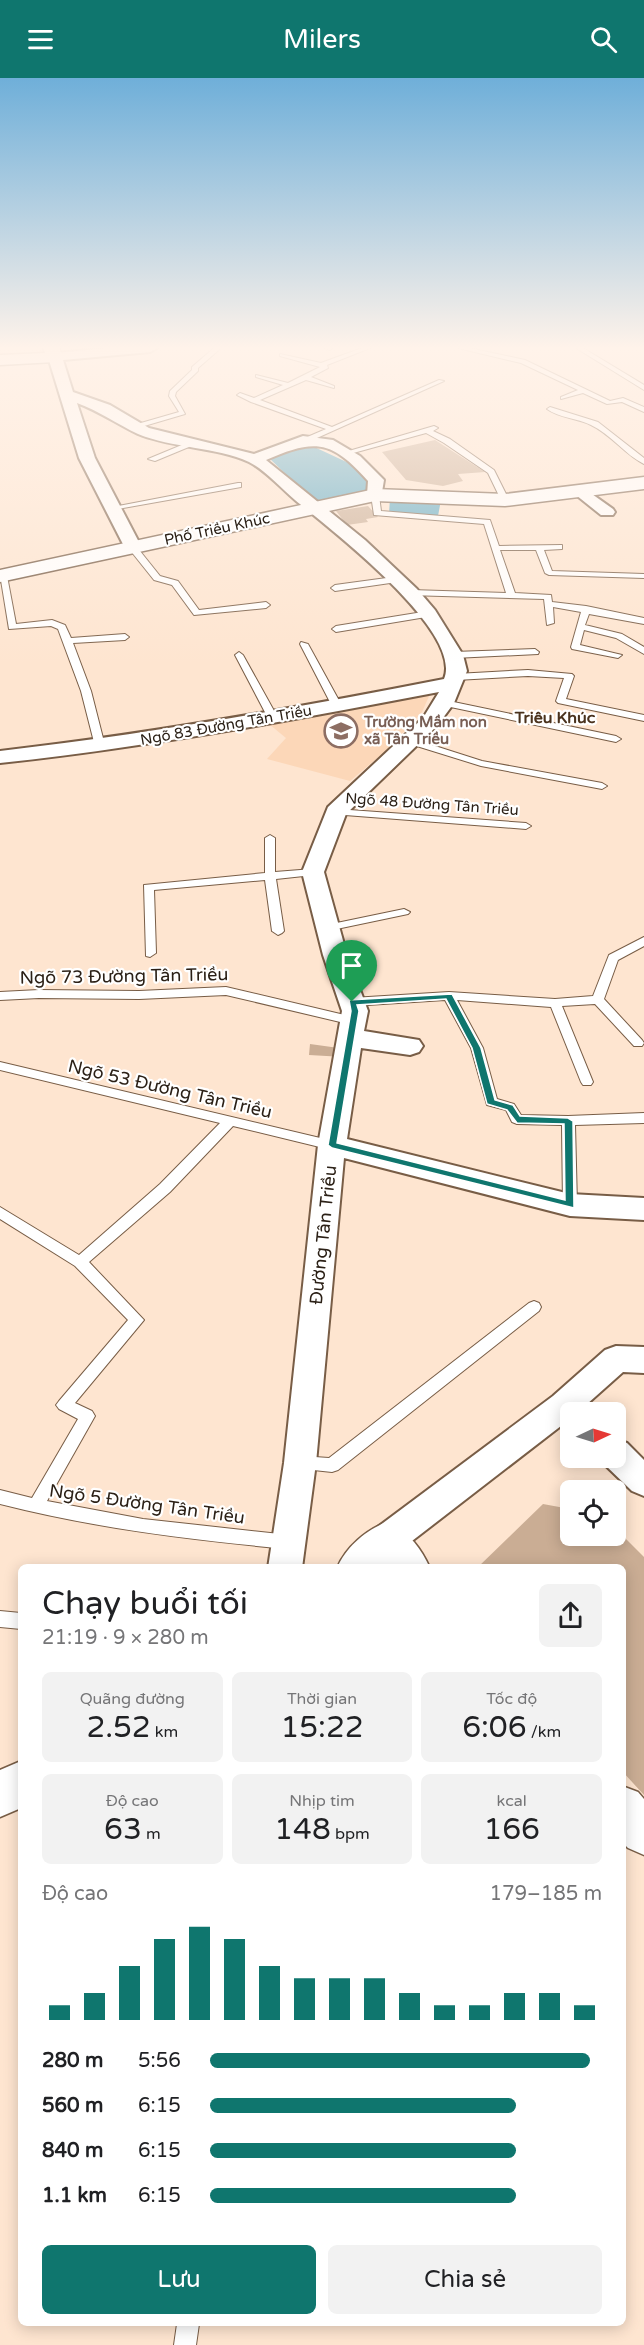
<!DOCTYPE html>
<html lang="vi">
<meta charset="utf-8">
<style>
body{margin:0;font-family:"Varela Round",sans-serif;background:#f2f2f2;color:#202124;height:100vh;display:flex;flex-direction:column;font-size:22px;white-space:nowrap}
*{box-sizing:border-box;margin:0}
p{font-size:20px;color:#757577}
.icon{flex:none;width:33px;height:33px;fill:none;stroke:currentColor;stroke-width:2;stroke-linecap:round;stroke-linejoin:round}
.map{position:relative;flex:1;overflow:hidden}
.panel{position:absolute;left:18px;top:1486px;width:608px;height:762px;display:flex;flex-direction:column;background:#fff;border-radius:9px;box-shadow:0 3px 15px #0003}
.panel>*{flex:none}
.needle{width:39px;rotate:86deg}
.buttons{position:absolute;left:560px;top:1324px;display:grid;gap:12px}
.buttons a{display:grid;place-items:center;width:66px;height:66px;border-radius:9px;background:#fff;box-shadow:0 3px 15px #0003;font-size:30px}
.pin{position:absolute;display:grid;place-items:center;width:51px;height:51px;color:#fff;margin:-62px -26px;border-radius:50% 50% 50% 0;rotate:-45deg;box-shadow:0 0 6px #0007}
.pin .icon{rotate:45deg}
.round{display:grid;place-items:center;flex:none;width:63px;height:63px;border-radius:9px;background:#f2f2f2}
.headline{display:flex;align-items:center;justify-content:space-between;height:102px;padding:0 24px}
h1{font-size:33px;font-weight:600;line-height:45px}
.stats{display:grid;grid-template-columns:repeat(3,1fr);gap:9px;height:102px;padding:6px 24px}
.stats div{display:grid;align-content:center;border-radius:9px;background:#f2f2f2;text-align:center}
.stats b{font-size:30px;font-weight:600}
.stats small{font-size:16px;font-weight:400}
.stats p{font-size:16px}
.chart{height:168px;padding:12px 24px}
.chart p{display:flex;justify-content:space-between}
.chart svg{width:100%;height:108px;margin-top:6px;stroke:#0f766e;stroke-width:6}
.button{display:flex;gap:12px;margin-top:auto;padding:12px 24px}
.button a{flex:1;height:69px;border-radius:9px;background:#0f766e;color:#fff;font-size:24px;font-weight:600;line-height:69px;text-align:center}
.button a+a{background:#f2f2f2;color:#202124}
ul{padding:0 24px;list-style:none;font-size:20px}
li{display:grid;grid-template-columns:96px 72px 1fr;align-items:center;height:45px}
li i{height:15px;border-radius:8px;background:#0f766e}
header{display:flex;justify-content:space-between;align-items:center;height:78px;padding:0 24px;background:#0f766e;color:#fff;font-size:27px;font-weight:600}
.map>svg:first-child{display:block}
.built{fill:#fcd7b8}
.water{fill:#5aa8c3}
.building{fill:#caad94}
.lines{fill:none;stroke-linecap:round;stroke-linejoin:round}
.service-casing{stroke:#785d46;stroke-width:2}
.minor-casing{stroke:#785d46;stroke-width:4}
.tertiary-casing{stroke:#785d46;stroke-width:3}
.service{fill:#fff;fill-rule:evenodd}
.minor{fill:#fff;fill-rule:evenodd}
.tertiary{fill:#fff;fill-rule:evenodd}
.route{fill:#0f766e;stroke:#fff;stroke-width:1.5;fill-rule:evenodd}
.labels{text-anchor:middle;dominant-baseline:central;stroke-width:4.5;stroke-linejoin:round;paint-order:stroke}
.far-street-label{font-size:15px;fill:#2b2016;stroke:#fff}
.far-education-label{font-size:15px;font-weight:bold;fill:#785e54;stroke:#fff;text-anchor:start}
.far-neighbourhood-label{font-size:16px;font-weight:bold;fill:#4a321d;stroke:#fff}
.street-label{font-size:18px;fill:#2b2016;stroke:#fff}
</style>
<header><svg class="icon" aria-label="menu" viewBox="0 0 24 24"><path d="M4 6h16M4 12h16M4 18h16"/></svg>Milers<svg class="icon" aria-label="search" viewBox="0 0 24 24"><circle cx="10" cy="10" r="6"/><path d="M15 15l6 6"/></svg></header>
<div class="map">
<svg width="644" height="2267" viewBox="0 0 644 2267">
<rect width="100%" height="100%" fill="#fee5d0"/>
<path class="built" d="M430,616l-8,18 -34,37 -38,32 -83,-22 19,-21 -17,-14z"/>
<path class="water" d="M310,367l43,20 26,24 -60,17 -50,-48z
M390,420l51,2 -3,16 -49,-2z"/>
<path class="building" d="M435,362l50,32 -27,2 5,7 -20,5 -37,-6 -24,-28z
M368,428l10,11 -12,2 2,3 -21,3 -11,-14z
M310,966l36,5 -2,8 -35,-2z
M543,1426l27,5v27h45v-8l29,29v238l-22,-24v-203h-145z"/>
<g class="lines">
<defs>
<path id="service" d="M214,270h7l-23,20v3l-22,21 -1,4 10,18 -51,15v-4l45,-13 -10,-16 1,-5 22,-21v-3z
M325,270h8l-3,2z
M362,270h8l-43,17 1,3 -17,9 23,9v2l-28,-8 -46,20 72,27 107,-47 5,1 -136,61 -4,-2 1,-2 21,-9 -75,-27 -14,-7 3,-2 14,5 29,-13 -27,-8v-2l32,8 32,-16 -40,-11v-2l41,9z
M458,270h11l56,12 85,41 13,-3 21,9v5l-22,-10 -15,2 -24,-11 -22,6v-2l17,-7 -57,-27z
M576,270h7l61,37v5z
M550,329l48,15 46,36v6c-19,-9 -33,-30 -53,-39 -14,-7 -32,-7 -44,-16z
M434,348l4,2 -5,3 17,8 44,31 15,30 -1,2h-6l-14,-29 -44,-30 -18,-10 -80,22 -4,-2z
M189,364l7,2 -41,17 -7,-2z
M238,405h3v4l-129,23 -4,-2z
M375,415l4,2 2,16 109,9 9,26 63,-1v4l-18,1 8,21 92,3v4l-95,-3 -4,-2 -9,-23h-36l15,43 36,2 1,7 34,4 58,12v6l-55,-10 -4,11 37,9 22,13v7l-28,-16 -32,-8 -4,15 42,10 -4,3 -46,-9 -1,-2 10,-35 -28,-5 1,16 -7,2 -3,-26 -136,-4v-4l3,-1 95,3 -22,-69 -110,-9 -3,-20z
M130,468h6l24,30 18,5 21,29 67,-8 4,3 -4,3 -72,7 -22,-30 -18,-5 -24,-30z
M0,496l7,2 9,48 36,-4 13,5 6,13 54,-4 4,3 -4,3 -52,3 18,48 14,55 -2,2 -8,-2 -14,-55 -23,-62 -7,-3 -42,3z
M394,499l3,1v4l-62,9 -4,-3 4,-3z
M429,533l4,3 -1,2 -96,16 -4,-3 4,-3z
M301,564l7,2 34,62 -2,2 -8,-2 -32,-62z
M535,571l4,3 -1,2 -84,4 -4,-3 4,-3z
M239,574l4,3 35,63 -2,2 -8,-2 -33,-63z
M528,592l44,4 2,2 -8,23 78,16v6l-86,-18 -2,-2 8,-23 -36,-2 -72,4 -5,-3 5,-3z
M444,622l172,36 5,3 -5,3 -175,-37v-4z
M410,660l72,23 120,22 5,3 -5,3 -121,-23 -74,-23v-4z
M336,731l190,14 5,3 -5,3 -194,-15v-4z
M270,757l5,3v34l38,-3 5,3 -5,3 -37,4 8,52 -2,2 -4,2 -6,-4 -7,-51 -111,10 2,63 -6,4 -4,-1 -2,-71 121,-12v-35z
M404,831l6,3 -2,2 -81,17 -6,-3 6,-3z
M644,859v9l-26,14 -14,39 38,41 2,3 -2,3h-8l-39,-42 -33,2 31,76 -2,3h-8l-2,-3 -30,-75 -94,-7 26,48 14,51 17,5 7,11 47,1 76,-3v10l-69,2 2,80 -7,5 -7,-5 -1,-80 -45,-1 -5,-2 -6,-12 -19,-5 -16,-57 -26,-48 -93,6 -6,-4 6,-4 97,-6 106,7 38,-3 16,-41z
M226,909l127,30 6,4 -6,4 -127,-30 -87,4 -100,-1 -39,2v-8l39,-2 100,1z
M0,984l337,80 1,3 -6,5 -99,-24 -63,66 -81,70 55,58 -69,83 17,8 3,5 -48,85 96,18 146,16 6,2 2,5 -2,5 -6,2c-98,-9 -195,-21 -289,-45v-14l32,8 46,-79 -19,-10 -3,-4 3,-4 69,-81 -53,-54 -75,-47v-12l79,48 81,-71 60,-61 -220,-53z
M534,1223l5,2 2,4 -2,4 -201,159 -6,2 -37,-4 -3,-5 3,-5 5,-2 29,2 200,-155z
M0,1533l21,2v16l-21,-2z
M177,2246h22l-3,21h-22z"/>
<path id="minor" d="M109,270h48l-7,4 -87,8 10,32 37,13 39,23 105,26 49,-18 30,4 27,16 24,24 -3,18h-12l-2,-3 1,-14c-37,-42 -54,-42 -102,-21l99,80 52,49 18,21 28,45 4,16 -13,32 -17,23 -91,88 -22,58 23,83 21,56 -4,20 55,9 4,6 -4,6 -9,3 -49,-7 -14,91 223,55 74,4v22l-74,-4 -226,-58 -28,305 -14,105h-34l16,-105 34,-318 24,-134 -19,-56 -21,-83 26,-65 95,-89 16,-26c-146,28 -291,55 -439,71v-12c149,-17 296,-43 444,-72 20,-48 -115,-151 -149,-179 -14,-12 -30,-30 -46,-38 -32,-15 -78,-14 -111,-28 -21,-10 -39,-23 -61,-31l18,55 47,90 -9,5 -6,-1 -48,-94 -31,-101 7,-4z
M582,409l31,22 2,3 -2,3h-12l-25,-20 -2,-3 2,-3z
M616,1268l28,1v26l-21,-1 -46,41h-7v6l-171,132 -12,4 -12,-4 -5,-11 5,-11 178,-133 52,-46z
M615,1361l12,4 17,17v36l-12,-5 -29,-28 -2,-5h14z"/>
<path id="tertiary" d="M43,270h16l4,9 -8,5 -55,3v-10l45,-2z
M644,399v12l-139,17 -130,-5 -375,81v-12l375,-81 130,5z
M387,1444c20,8 34,26 43,46h-93c9,-21 29,-38 50,-46z
M21,1683v47l-21,9v-47z
M622,1708l16,6 6,7v56l-16,-7 -6,-6z"/>
</defs>
<use href="#service" class="service-casing"/>
<use href="#minor" class="minor-casing"/>
<use href="#tertiary" class="tertiary-casing"/>
<use href="#service" class="service"/>
<use href="#minor" class="minor"/>
<use href="#tertiary" class="tertiary"/>
</g>
<linearGradient id="sky" x2="0" y2="1"><stop stop-color="#6fafd9"/><stop offset="0.46" stop-color="#fff3ea"/><stop offset="1" stop-color="#fff3ea" stop-opacity="0"/></linearGradient>
<rect width="644" height="587" fill="url(#sky)"/>
<path class="route" d="M452,916l29,54 14,52 18,5 7,11 48,2 5,3 1,87 -242,-60 -4,-3 23,-134 -2,-11zM446,921l26,49 15,56 20,6 10,13 47,1 1,76 -228,-57 22,-132 -2,-6z"/>
<defs>
<symbol id="school-ring" viewBox="-11 -11 22 22"><circle r="9.5" fill="#fff" stroke="#8d6e63" stroke-width="1.5"/><path d="M0-5L7-2L0 1L-7-2ZM-4 1L0 2.5L4 1V4Q0 6-4 4Z" fill="#8d6e63"/></symbol>
</defs>
<g fill-rule="evenodd">
<use href="#school-ring" x="322" y="634" width="38" height="38"/>
</g>
<g class="labels">
<g class="far-street-label">
<text transform="translate(217 451) rotate(-12)">Phố Triều Khúc</text>
<text transform="translate(226 647) rotate(-10)">Ngõ 83 Đường Tân Triều</text>
<text transform="translate(432 726) rotate(4)">Ngõ 48 Đường Tân Triều</text>
</g>
<g class="far-education-label">
<text x="364" y="644">Trường Mầm non<tspan x="364" dy="17">xã Tân Triều</tspan></text>
</g>
<g class="far-neighbourhood-label">
<text x="555" y="640">Triêu Khúc</text>
</g>
<g class="street-label">
<text transform="translate(124 898) rotate(-1)">Ngõ 73 Đường Tân Triều</text>
<text transform="translate(170 1011) rotate(13)">Ngõ 53 Đường Tân Triều</text>
<text transform="translate(323 1157) rotate(-84)">Đường Tân Triều</text>
<text transform="translate(147 1426) rotate(8)">Ngõ 5 Đường Tân Triều</text>
</g>
</g>
</svg>
<div class="buttons">
<a><svg class="needle" viewBox="-14 -14 28 28"><path d="M0-13l5 13h-10z" fill="#e53935"/><path d="M0 13l5-13h-10z" fill="#757577"/></svg></a>
<a><svg class="icon" aria-label="locate" viewBox="0 0 24 24"><circle cx="12" cy="12" r="6"/><path d="M12 2v4M12 18v4M2 12h4M18 12h4"/></svg></a>
</div>
<div class="pin" style="left:352px;top:924px;background:#1e9e55"><svg class="icon" aria-label="arrive" viewBox="0 0 24 24"><path d="M6 21V4h12l-3 4 3 4H6"/></svg></div>
<section class="panel">
<div class="headline"><div><h1>Chạy buổi tối</h1><p>21:19 · 9 × 280 m</p></div><a class="round"><svg class="icon" aria-label="share" viewBox="0 0 24 24"><path d="M12 15V3M7 8l5-5 5 5M5 13v7h14v-7"/></svg></a></div>
<div class="stats">
<div><p>Quãng đường</p><b>2.52<small> km</small></b></div>
<div><p>Thời gian</p><b>15:22</b></div>
<div><p>Tốc độ</p><b>6:06<small> /km</small></b></div>
</div>
<div class="stats">
<div><p>Độ cao</p><b>63<small> m</small></b></div>
<div><p>Nhịp tim</p><b>148<small> bpm</small></b></div>
<div><p>kcal</p><b>166</b></div>
</div>
<div class="chart"><p><span>Độ cao</span>179–185 m</p>
<svg viewBox="0 0 160 44" preserveAspectRatio="none"><path d="M5 44V38M15 44V33M25 44V22M35 44V11M45 44V6M55 44V11M65 44V22M75 44V27M85 44V27M95 44V27M105 44V33M115 44V38M125 44V38M135 44V33M145 44V33M155 44V38"/></svg>
</div>
<ul>
<li><b>280 m</b>5:56<i style="width:97%"></i></li>
<li><b>560 m</b>6:15<i style="width:78%"></i></li>
<li><b>840 m</b>6:15<i style="width:78%"></i></li>
<li><b>1.1 km</b>6:15<i style="width:78%"></i></li>
</ul>
<div class="button"><a>Lưu</a><a>Chia sẻ</a></div>
</section>
</div>
